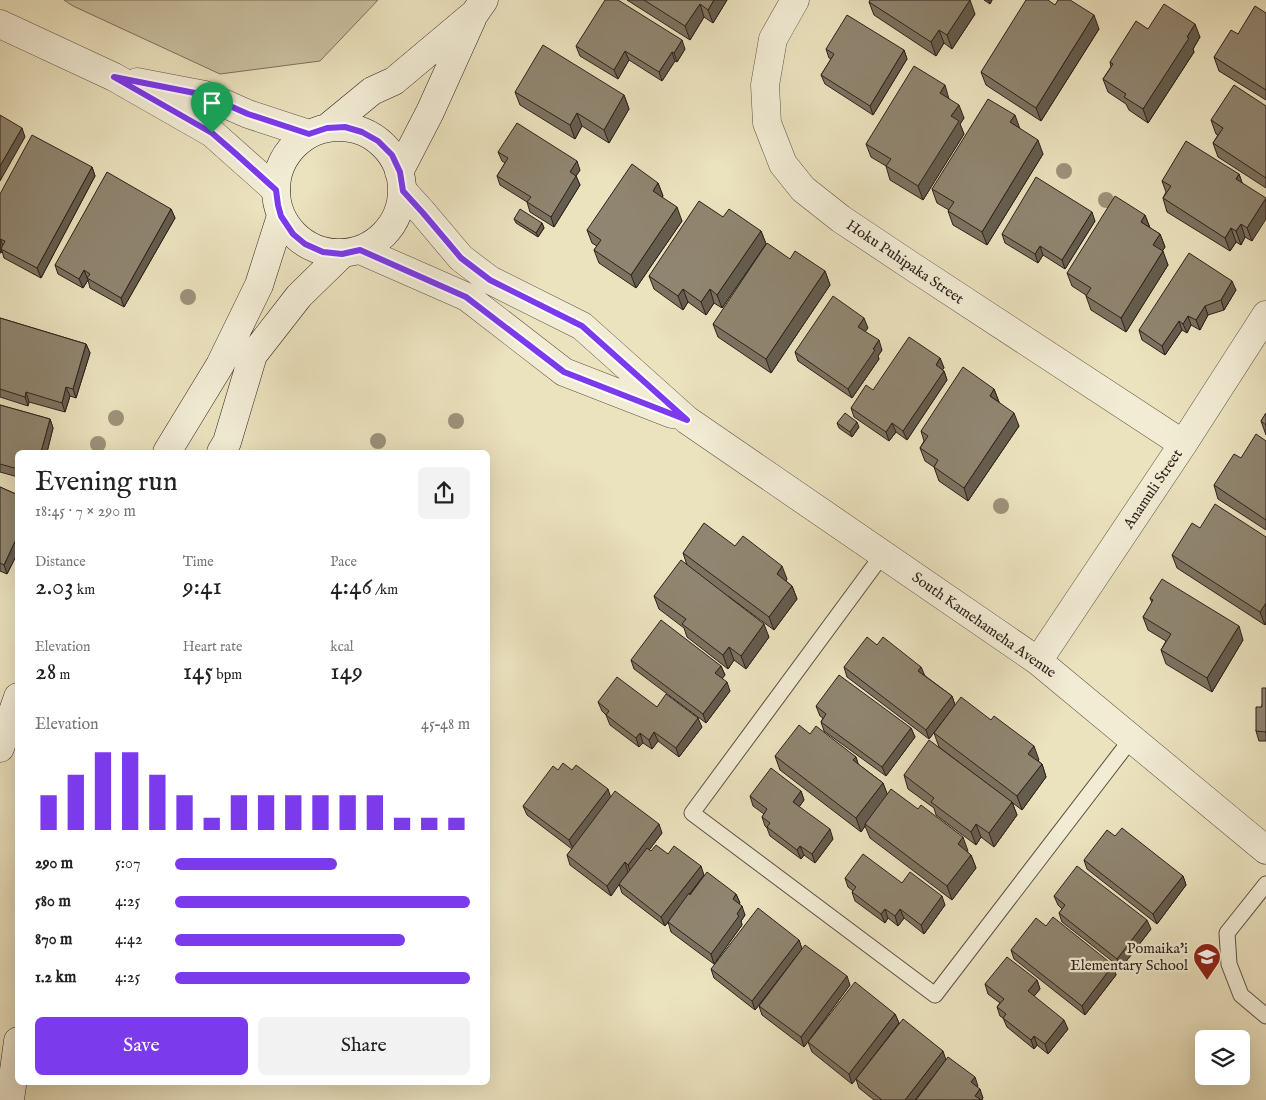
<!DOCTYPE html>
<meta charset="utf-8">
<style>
body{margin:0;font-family:"IM FELL English",serif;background:#f2f2f2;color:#222;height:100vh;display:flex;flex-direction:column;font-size:19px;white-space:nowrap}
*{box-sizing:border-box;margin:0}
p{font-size:16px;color:#767676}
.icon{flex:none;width:28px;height:28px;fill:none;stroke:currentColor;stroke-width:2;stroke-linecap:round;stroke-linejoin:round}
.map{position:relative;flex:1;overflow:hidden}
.drawer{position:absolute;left:15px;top:450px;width:475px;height:635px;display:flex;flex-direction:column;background:#fff;border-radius:8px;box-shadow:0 5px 20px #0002}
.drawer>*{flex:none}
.fabs{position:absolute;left:1195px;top:1030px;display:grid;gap:10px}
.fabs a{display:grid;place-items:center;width:55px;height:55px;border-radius:8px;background:#fff;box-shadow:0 5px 20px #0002;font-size:25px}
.pin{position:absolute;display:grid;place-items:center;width:42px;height:42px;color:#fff;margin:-51px -21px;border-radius:50% 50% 50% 0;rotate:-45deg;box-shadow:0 0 5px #0007}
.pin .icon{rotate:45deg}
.round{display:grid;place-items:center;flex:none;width:52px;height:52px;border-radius:8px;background:#f2f2f2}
.headline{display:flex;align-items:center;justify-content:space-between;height:85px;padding:0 20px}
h1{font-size:28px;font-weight:600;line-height:38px}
.stats{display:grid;grid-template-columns:repeat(3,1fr);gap:8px;height:85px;padding:5px 20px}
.stats div{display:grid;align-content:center}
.stats b{font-size:25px;font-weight:600}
.stats small{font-size:14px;font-weight:400}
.stats p{font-size:14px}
.chart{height:140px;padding:10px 20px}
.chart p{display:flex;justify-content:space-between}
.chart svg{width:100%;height:90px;margin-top:5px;stroke:#7c3aed;stroke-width:6}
.button{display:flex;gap:10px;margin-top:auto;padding:10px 20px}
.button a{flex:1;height:58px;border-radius:8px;background:#7c3aed;color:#fff;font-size:20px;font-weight:600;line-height:58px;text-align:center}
.button a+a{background:#f2f2f2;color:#222}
ul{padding:0 20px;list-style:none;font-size:16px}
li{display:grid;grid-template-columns:80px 60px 1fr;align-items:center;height:38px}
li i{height:12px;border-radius:6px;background:#7c3aed}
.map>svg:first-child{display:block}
.green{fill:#cbc1a2;stroke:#7c715e}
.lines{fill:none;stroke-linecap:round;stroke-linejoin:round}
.lane-casing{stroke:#5d5144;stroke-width:17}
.street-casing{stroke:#5d5144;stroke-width:29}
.secondary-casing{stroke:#2e211b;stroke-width:29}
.lane{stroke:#f2ecd5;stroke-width:15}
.street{stroke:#f2ecd5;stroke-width:28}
.secondary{stroke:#f2ecd5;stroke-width:28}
.tree{fill:#9d927b}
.wall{fill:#7c7260;stroke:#2e211b}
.shaded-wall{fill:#655d4e;stroke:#2e211b}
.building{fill:#908570;stroke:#2e211b}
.route-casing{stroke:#fff;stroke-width:10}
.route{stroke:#7c3aed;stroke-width:6}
.labels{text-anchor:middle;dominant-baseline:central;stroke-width:4.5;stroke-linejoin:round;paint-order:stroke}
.street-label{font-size:15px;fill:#2e211b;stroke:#f2ecd5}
.poi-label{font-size:15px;fill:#2e211b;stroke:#f2ecd5;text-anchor:end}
</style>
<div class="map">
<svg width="1266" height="1100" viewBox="0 0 1266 1100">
<rect width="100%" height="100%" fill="#ebe2be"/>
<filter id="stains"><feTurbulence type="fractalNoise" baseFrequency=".004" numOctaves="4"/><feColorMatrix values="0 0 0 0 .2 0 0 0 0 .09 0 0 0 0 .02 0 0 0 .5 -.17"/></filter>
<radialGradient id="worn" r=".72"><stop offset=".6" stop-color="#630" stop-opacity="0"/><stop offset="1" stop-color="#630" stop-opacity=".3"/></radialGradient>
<path class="green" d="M64,0h314l-58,61 -100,13 -147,-68z"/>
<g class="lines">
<defs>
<path id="lane" d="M883,554l-191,259 243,182 197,-257
M1266,884l-39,49 2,31 12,31 25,21"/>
<path id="street" d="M795,0l-22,39 -8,46 2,38 16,41 20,25 38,30 72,48 270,177
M0,24l114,53 98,56 64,57
M137,82l68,13 43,19 61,20
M403,191l20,22 38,45 29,22 92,46 105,94 351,241 228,189
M360,250l107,47 97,75 108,42
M1038,661l145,-217 83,-129"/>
<path id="secondary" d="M276 190a63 63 0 1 1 126 0a63 63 0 1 1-126 0Z
M327,128l45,-37 22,-10 81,-68 9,-13
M399,172l31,-60 42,-93
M167,452l53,-87 39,-80 22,-69
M221,452l6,-10 26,-87 46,-59 43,-42
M0,748l18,-51
M10,1100l8,-59"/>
</defs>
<use href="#lane" class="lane-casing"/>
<use href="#street" class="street-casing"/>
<use href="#secondary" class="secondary-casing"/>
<use href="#lane" class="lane"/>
<use href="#street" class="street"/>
<use href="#secondary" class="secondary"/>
</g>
<g class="tree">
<circle cx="1064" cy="171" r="8"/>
<circle cx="1106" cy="200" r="8"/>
<circle cx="188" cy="297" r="8"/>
<circle cx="116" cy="418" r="8"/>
<circle cx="456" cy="421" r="8"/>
<circle cx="378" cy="441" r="8"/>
<circle cx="98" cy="444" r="8"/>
<circle cx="1001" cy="506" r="8"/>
</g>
<path class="wall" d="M627,0h100l-14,23 -9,-6 -14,23z
M984,0h8l-2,4z
M869,2l106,12 -23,35 -8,-6 -8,13 -62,-41z
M1055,5l44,24 -58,92 -55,-36 -5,-13z
M1266,13v87l-47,-29 -5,-14 24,-23z
M1148,29l52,8 -7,12 1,3 -46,71 -19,-13 -3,-6 -18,-12 -5,-13 8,-12 -1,-5z
M576,46l109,3 -8,13 -2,-1 -13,20 -33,-21 -11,19 -38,-23z
M826,49l78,1 3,9 -34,56 -48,-31 -4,-9 10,-16 -2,-1z
M515,92l109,3 5,14 -20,34 -27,-17 -7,13 -55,-34z
M949,99l15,19 -4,6 4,10 -41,66 -33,-20 -4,-14 -15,-9 -5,-13z
M1266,106v82l-48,-31 -5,-14 5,-8 -2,-1 -5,-14z
M1020,129l23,25 -56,91 -34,-20 -5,-14 1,-1 -12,-7 -5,-14z
M498,152l82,18 -4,6 4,9 -26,42 -24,-15 -3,-10 -27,-17 -3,-9 8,-13 -3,-2z
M92,167l3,9 -54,102 -37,-20 -2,-7 -1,2h-1v-59z
M1239,174l3,9 10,58 -7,-4 -4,8 -5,-3 -6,9 -63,-39 -4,-14 3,-6 -4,-11z
M658,183l5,13 -1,1 20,24 -46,67 -37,-25 -5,-13 3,-4 -5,-3 -5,-13z
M171,209l4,9 -51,89 -34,-19 -2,-8 -5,8 -25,-14 -3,-9z
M1145,215l5,13 10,6 5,13 -3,4 6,14 -42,67 -35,-22 -5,-14v-1l-14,-9 -5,-13z
M723,217l38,14 5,13 -44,64 -8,-5 -8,12 -18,-13 -5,8 -29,-21 -5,-13z
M514,219l28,4 2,5 -6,9 -22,-14z
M1095,221l-30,48 -22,-14 -5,8 -33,-20 -3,-9z
M790,259l35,12 5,14 -59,88 -53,-36 -5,-13z
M1236,290l-12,20 -16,5 -8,15 -9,-5 -4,8 -5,-3 -17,25 -23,-15 -3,-10z
M0,318l86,26 4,9 -14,45 -6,-2 -5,16 -36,-10 -1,4 -28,-9z
M868,328l-3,3 17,19 -4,6 1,3 -27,39 -54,-37 -3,-9z
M940,358l4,10 -2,2 2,1 3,9 -40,60 -11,-8 -7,9 -35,-24 -3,-9 22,-18z
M994,389l5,13 20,24 -51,75 -29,-20 -5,-14 -9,-6 -5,-13 4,-7 -3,-10z
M0,405l50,14 3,9 -6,24h-29v25l-18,-5z
M1266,413v22l-5,-14z
M837,423l22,4 -7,10 -13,-9z
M1266,441v89l-48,-31 -4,-14 27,-27z
M0,487l18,8v57l-11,22 -7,-3z
M1200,528l66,9 -1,88 -88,-57 -5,-13z
M735,546l52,33 -1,2 6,5 5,13 -23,31 -46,-34 41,41 -23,32 -12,-9 -6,9 -41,-32 -3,-9 -25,-19 -5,-13 33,-31 -4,-12z
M1150,598l93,42 -31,52 -46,-28 -5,-14 5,-9 -18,-11 -5,-13 9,-14z
M877,645l44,22 3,8 28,21 3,9 -26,34 -82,-62 -3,-10z
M631,660l90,6 4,9 -3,3 8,13 -24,32 -72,-54z
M1266,688v53h-7l-3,-10z
M598,702l59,5 45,20 -23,30 -21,-16 -6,8 -9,-6 -4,4 -29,-22 -4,-10 -4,-4z
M816,706l95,22 4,9 -29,39 -62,-45 -3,-9 2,-4 -3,-2z
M934,733l105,27 -1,1 4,3 4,13 -24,33 -83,-63z
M810,734l46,23 2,7 25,19 4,11 81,57 -1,1 4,3 5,13 -24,32 -82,-62 -5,-12 -4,6 -81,-62 -5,-14z
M558,770h14l90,63 -13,17 2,1 17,3 36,21 -14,19v1l46,-1 4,9 -1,1 6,11 -4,6 1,4 -28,39 -43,-32 -3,-10 5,-6 -8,10 -43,-33 -3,-9 -8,12 -41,-31 -3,-10 5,-6 -45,-34 -4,-9z
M904,775l108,27 5,13 -23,32 -13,-10 -5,8 -40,-30 -2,-7 -26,-19z
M801,791l3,9 -5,7 34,32 -18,24 -11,-8 -3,4 -31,-23 -3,-8 -2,-2 -3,-9 2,-3 -11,-8 -3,-10z
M1115,836l68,40 3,9 -29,39 -70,-55 -3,-9z
M845,878l57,5 43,22 -21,29 -20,-16 -6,8 -10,-8 -3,5 -30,-22 -3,-9 1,-1 -5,-4z
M1054,896l97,33 -30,39 -59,-46 -3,-9 3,-4 -4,-4z
M1046,926l67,39 3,10 -31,40 -71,-56 -3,-9z
M799,940l3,9 48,36 -46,62 -42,-32 -3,-9 37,-49 -41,53 -41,-32 -3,-9z
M1037,980l3,9 -6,7 34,33 -20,25 -11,-9 -3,4 -27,-22 -4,-9 -3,-2 -3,-9 3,-4 -12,-9 -3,-10z
M895,1014l4,9 -47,61 -40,-32 -4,-10z
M946,1059l32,27 -1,1 6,11 -68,2h-41l-15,-12 -3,-9z"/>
<path class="shaded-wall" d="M714,0h13l-14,23 -5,-13z
M970,0l5,14 -23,35 -5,-14z
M988,0h4l-2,4z
M700,4l4,13 -14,23 -5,-14z
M1094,15l5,14 -58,92 -5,-13z
M1195,24l5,13 -7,12 1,3 -46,71 -5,-14z
M939,30l5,13 -8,13 -5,-14z
M682,40l3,9 -8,13 -3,-9z
M904,50l3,9 -34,56 -3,-9z
M625,51l4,9 -11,19 -4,-9z
M672,52l3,9 -13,20 -3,-9z
M945,85l4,14 -9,-6z
M624,95l5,14 -20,34 -5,-13z
M959,105l5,13 -4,6 4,10 -41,66 -5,-14 33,-70z
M577,113l5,13 -7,13 -5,-14z
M1015,115l5,14 -10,-7z
M22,128l3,9 -25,44v-15z
M1038,140l5,14 -56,91 -5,-13z
M577,161l3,9 -4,6 4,9 -26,42 -3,-10 19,-45z
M92,167l3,9 -54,102 -4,-10z
M1239,174l5,14 -8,-9z
M658,183l5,13 -5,8 -5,-13z
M1266,198v21l-14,22 -5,-13z
M677,207l5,14 -46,67 -5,-13z
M171,209l4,9 -51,89 -3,-9z
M1092,212l3,9 -30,48 -3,-9z
M1145,215l5,13 -9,-6z
M542,223l2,5 -6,9 -2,-4z
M1241,224l4,13 -4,8 -5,-14z
M1231,228l5,14 -6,9 -5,-13z
M761,231l5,13 -44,64 -5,-13z
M1160,234l5,13 -7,11 -5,-13z
M0,238l4,10 -3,1 1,2 -1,2z
M1040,246l3,9 -5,8 -3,-9z
M1163,251l5,14 -42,67 -5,-14z
M84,270l4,10 -5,8 -4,-9z
M825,271l5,14 -59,88 -5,-14z
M1232,281l4,9 -12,20 -3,-10z
M683,289l5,13 -5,8 -5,-14z
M710,289l4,14 -8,12 -5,-13z
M1205,306l3,9 -8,15 -4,-10z
M1188,316l3,9 -4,8 -4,-9z
M864,318l4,10 -6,8 -4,-9z
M1179,321l3,9 -17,25 -3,-9z
M879,340l3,10 -4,6 1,3 -27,39 -4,-9z
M86,344l4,9 -14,45 -3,-9z
M940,358l4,10 -5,6 -3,-9z
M944,371l3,9 -40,60 -4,-9z
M66,387l4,9 -5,16 -3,-9z
M994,389l5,13 -9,-6z
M26,392l3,10 -1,4 -3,-9z
M1014,413l5,13 -51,75 -4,-13z
M50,419l3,9 -6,24h-6z
M857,422l2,5 -7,10 -2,-5z
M892,423l4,9 -7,9 -3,-9z
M18,535v17l-11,22 -3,-9z
M782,566l5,13 -6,8 -4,-13z
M792,586l5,13 -23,31 -5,-13z
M1266,603v21l-1,1 -5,-13z
M764,624l5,13 -23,32 -5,-13z
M1239,626l4,14 -31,52 -5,-14z
M729,647l5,13 -6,9 -5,-14z
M721,666l4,9 -6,8 -4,-10z
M921,667l4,9 -7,-5z
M727,682l3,9 -24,32 -3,-9z
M952,696l3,9 -26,34 -3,-9z
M698,718l4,9 -23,30 -3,-9z
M911,728l4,9 -29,39 -4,-9z
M654,732l4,9 -6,8 -3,-9z
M640,733l3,10 -4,4 -3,-9z
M1034,746l5,14 -6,7 -5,-13z
M856,757l4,13 -7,-10z
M1042,764l4,13 -24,33 -5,-14z
M883,783l5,13 -23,28v2l-4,6 -5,-14z
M608,789l3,9 -38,51 -4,-9z
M801,791l3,9 -8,11 -3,-9z
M1012,802l5,13 -23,32 -5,-14z
M659,824l3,9 -31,41 -3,-9z
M976,824l5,13 -5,8 -5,-13z
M830,829l3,10 -18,24 -3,-9z
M963,837l5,14 -5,7 -5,-14z
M800,846l4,9 -3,4 -4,-9z
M971,855l5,13 -24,32 -5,-14z
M625,862l3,10 -17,24 -4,-10z
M701,866l3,9 -39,51 -4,-9z
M1183,876l3,9 -29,39 -4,-10z
M736,894l4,9 -4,5 -3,-9z
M942,896l3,9 -21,29 -3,-9z
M742,906l3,9 -4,6 1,4 -28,39 -3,-10z
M885,909l3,9 -3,5 -4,-9z
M900,909l4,9 -6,8 -3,-10z
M1147,920l4,9 -30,39 -4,-9z
M799,940l3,9 -47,61 -3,-9z
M1113,965l3,10 -31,40 -3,-9z
M847,976l3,9 -46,62 -3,-10z
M1037,980l3,9 -9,11 -3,-9z
M895,1014l4,9 -47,61 -3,-10z
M1064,1020l4,9 -20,25 -3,-10z
M1034,1036l3,9 -3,4 -3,-9z
M943,1051l3,9 -31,40h-10z
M975,1077l3,9 -4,5 -3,-9z
M980,1089l3,9 -1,2h-5l-2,-4z"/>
<path class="building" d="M605,0h13l64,40 -8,13 -2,-1 -13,20 -34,-21 -11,19 -38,-24z
M644,0h70l-6,10 -8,-6 -15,22z
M870,0h100l-23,35 -8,-5 -8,12 -62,-40z
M1026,0h22l7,5 3,-5h12l24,15 -58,93 -55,-36z
M1164,4l31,20 -8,13 2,1 -46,71 -19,-12 2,-3 -23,-15 10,-15 -3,-2 26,-41 12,8z
M1255,6l11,7v77l-52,-33 17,-27 7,4z
M847,15l57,35 -34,56 -49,-31 13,-21 -8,-5z
M543,45l81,50 -20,35 -27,-17 -7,12 -55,-33z
M914,66l31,19 -5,8 19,12 -8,11 8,5 -41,65 -32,-20 5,-7 -25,-15z
M1234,85l32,21v72l-53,-35 10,-15 -12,-8z
M988,99l27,16 -5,7 28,18 -56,92 -34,-21 6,-9 -22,-13z
M0,115l22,13 -22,38z
M517,123l60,38 -7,11 6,4 -25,41 -24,-15 4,-5 -34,-21 11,-18 -10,-6z
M32,135l60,32 -55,101 -36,-19 4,-8 -5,-2v-45z
M1186,141l53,33 -3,5 30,19 -19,30 -6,-4 -5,7 -5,-3 -6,10 -62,-40 8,-12 -9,-5z
M632,164l26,19 -5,8 24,16 -46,68 -37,-25 7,-10 -14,-10z
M107,172l64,37 -50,89 -34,-20 3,-4 -6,-4 -5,9 -24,-14z
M1036,177l56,35 -30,48 -22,-14 -5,8 -33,-20z
M1115,196l30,19 -4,7 19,12 -7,11 10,6 -42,67 -35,-22 5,-8 -24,-15z
M699,201l24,16 6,-8 32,22 -44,64 -7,-6 -9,13 -18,-13 -5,7 -29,-20z
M520,209l22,14 -6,10 -22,-14z
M767,243l23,16 5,-8 30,20 -59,88 -53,-35z
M1189,253l43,28 -11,19 -16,6 -9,14 -8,-4 -5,8 -4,-3 -17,25 -23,-16z
M833,296l31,22 -6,9 21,13 -6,9 2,1 -27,39 -53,-37z
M0,318l86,26 -13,45 -7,-2 -4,16 -36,-11 -1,5 -25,-8z
M909,337l31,21 -4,7 8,6 -41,60 -11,-8 -6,9 -35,-24 15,-23 7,5z
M963,367l31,22 -4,7 24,17 -50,75 -30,-21 4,-7 -18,-12 8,-12 -7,-5z
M0,405l50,14 -9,33h-23v17l-18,-5z
M845,413l12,9 -7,10 -13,-9z
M1266,413v12l-5,-4z
M1256,434l10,7v79l-52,-35 20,-31 7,4z
M0,487l18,8v40l-14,30 -4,-2z
M1215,504l51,33v66l-6,9 -88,-57 20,-32 8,5z
M704,523l31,23 8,-10 39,30 -5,8 15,12 -23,31 -86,-64z
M681,560l83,64 -23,32 -12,-9 -6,8 -41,-31 4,-5 -32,-23z
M1162,579l77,47 -32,52 -46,-28 10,-16 -28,-17 10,-17 -3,-2z
M661,620l60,46 -6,7 12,9 -24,32 -72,-54z
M867,637l10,8 6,-8 38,30 -3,4 34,25 -26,34 -82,-63z
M839,675l72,53 -29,39 -61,-45 5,-8 -10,-8z
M617,677l40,30 9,-13 32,24 -22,30 -22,-16 -5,8 -9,-7 -4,5 -30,-23 3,-4 -11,-9z
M1262,688h4v44l-10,-1v-24h6z
M961,697l30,23 3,-4 40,30 -6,8 14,10 -25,32 -83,-63z
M799,725l11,9 6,-8 40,31 -3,3 30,23 -27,35 -81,-62z
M929,740l83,62 -23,31 -13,-9 -5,8 -40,-30 3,-4 -30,-23z
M563,763l9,7 4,-5 32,24 -39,51 -46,-34 30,-40 5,4z
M771,768l30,23 -8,11 37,27 -18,25 -12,-8 -3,4 -30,-23 3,-4 -8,-6 5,-8 -17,-13z
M891,789l27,20 3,-4 42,32 -5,7 13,11 -24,31 -82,-62z
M615,791l44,33 -31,41 -3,-3 -18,24 -40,-31z
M1122,828l61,48 -30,38 -69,-54 23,-30 8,6z
M656,845l12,9 6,-8 27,20 -40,51 -42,-33 28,-36 4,3z
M863,854l39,29 8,-11 32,24 -21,29 -21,-16 -5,7 -10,-7 -4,5 -29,-22 4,-5 -11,-9z
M1077,866l70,54 -30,39 -58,-46 6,-8 -11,-9z
M707,872l29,22 -3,5 9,7 -5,8 2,2 -28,38 -43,-32 21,-29 1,2z
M758,908l41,32 -47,61 -41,-32z
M1053,917l60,48 -31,41 -71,-56 25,-32 10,8z
M805,945l42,31 -46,61 -42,-31z
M1007,957l30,23 -9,11 36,29 -19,24 -11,-8 -3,4 -28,-22 3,-4 -9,-7 7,-8 -19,-15z
M855,982l40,32 -46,60 -41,-32z
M903,1019l40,32 -38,49h-23l-26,-21z
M948,1057l27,20 -4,5 9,7 -5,7 5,3 -1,1h-63z"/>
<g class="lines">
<defs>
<path id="route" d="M114,77l91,18 43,19 61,20 18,-6 18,-1 17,5 16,9 14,14 8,17 3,19 20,22 38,45 29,22 92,46 105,94 -123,-48 -98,-75 -106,-47 -18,4 -19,-2 -18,-8 -12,-10 -12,-18 -3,-11 -2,-15 -41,-37 -23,-20z"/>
</defs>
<use href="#route" class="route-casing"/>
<use href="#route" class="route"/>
</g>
<defs>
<symbol id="school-pin" viewBox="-11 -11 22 30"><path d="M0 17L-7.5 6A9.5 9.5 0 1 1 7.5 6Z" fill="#8f2418" stroke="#f2ecd5"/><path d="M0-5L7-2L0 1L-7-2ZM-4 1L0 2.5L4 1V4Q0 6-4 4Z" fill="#fff"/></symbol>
</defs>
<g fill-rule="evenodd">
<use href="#school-pin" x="1191" y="941" width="32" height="43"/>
</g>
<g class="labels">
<g class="street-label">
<text transform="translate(905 262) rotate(34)">Hoku Puhipaka Street</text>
<text transform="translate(1153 489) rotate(-56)">Anamuli Street</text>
<text transform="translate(984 625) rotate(35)">South Kamehameha Avenue</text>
</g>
<g class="poi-label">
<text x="1188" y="948">Pomaika'i<tspan x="1188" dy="17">Elementary School</tspan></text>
</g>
</g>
<rect width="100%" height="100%" filter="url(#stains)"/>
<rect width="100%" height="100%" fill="url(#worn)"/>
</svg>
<div class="fabs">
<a><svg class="icon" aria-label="layers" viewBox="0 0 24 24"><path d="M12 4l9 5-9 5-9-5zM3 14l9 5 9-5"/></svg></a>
</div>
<div class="pin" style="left:212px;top:133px;background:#1e9e55"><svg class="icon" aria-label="arrive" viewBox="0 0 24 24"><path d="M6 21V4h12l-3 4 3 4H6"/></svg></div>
<section class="drawer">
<div class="headline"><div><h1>Evening run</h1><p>18:45 · 7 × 290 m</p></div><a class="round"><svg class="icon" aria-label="share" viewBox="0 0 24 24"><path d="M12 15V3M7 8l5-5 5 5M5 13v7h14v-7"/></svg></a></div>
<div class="stats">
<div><p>Distance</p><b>2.03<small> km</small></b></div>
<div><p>Time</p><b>9:41</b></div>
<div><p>Pace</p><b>4:46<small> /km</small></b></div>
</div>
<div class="stats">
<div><p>Elevation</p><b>28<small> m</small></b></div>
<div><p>Heart rate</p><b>145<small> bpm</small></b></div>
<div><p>kcal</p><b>149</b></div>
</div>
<div class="chart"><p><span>Elevation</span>45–48 m</p>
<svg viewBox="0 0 160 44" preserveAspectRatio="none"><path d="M5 44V27M15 44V17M25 44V6M35 44V6M45 44V17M55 44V27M65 44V38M75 44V27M85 44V27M95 44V27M105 44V27M115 44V27M125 44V27M135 44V38M145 44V38M155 44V38"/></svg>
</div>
<ul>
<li><b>290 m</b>5:07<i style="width:55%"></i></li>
<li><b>580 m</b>4:25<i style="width:100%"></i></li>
<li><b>870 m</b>4:42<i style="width:78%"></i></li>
<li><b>1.2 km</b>4:25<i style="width:100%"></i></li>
</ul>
<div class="button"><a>Save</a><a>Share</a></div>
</section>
</div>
